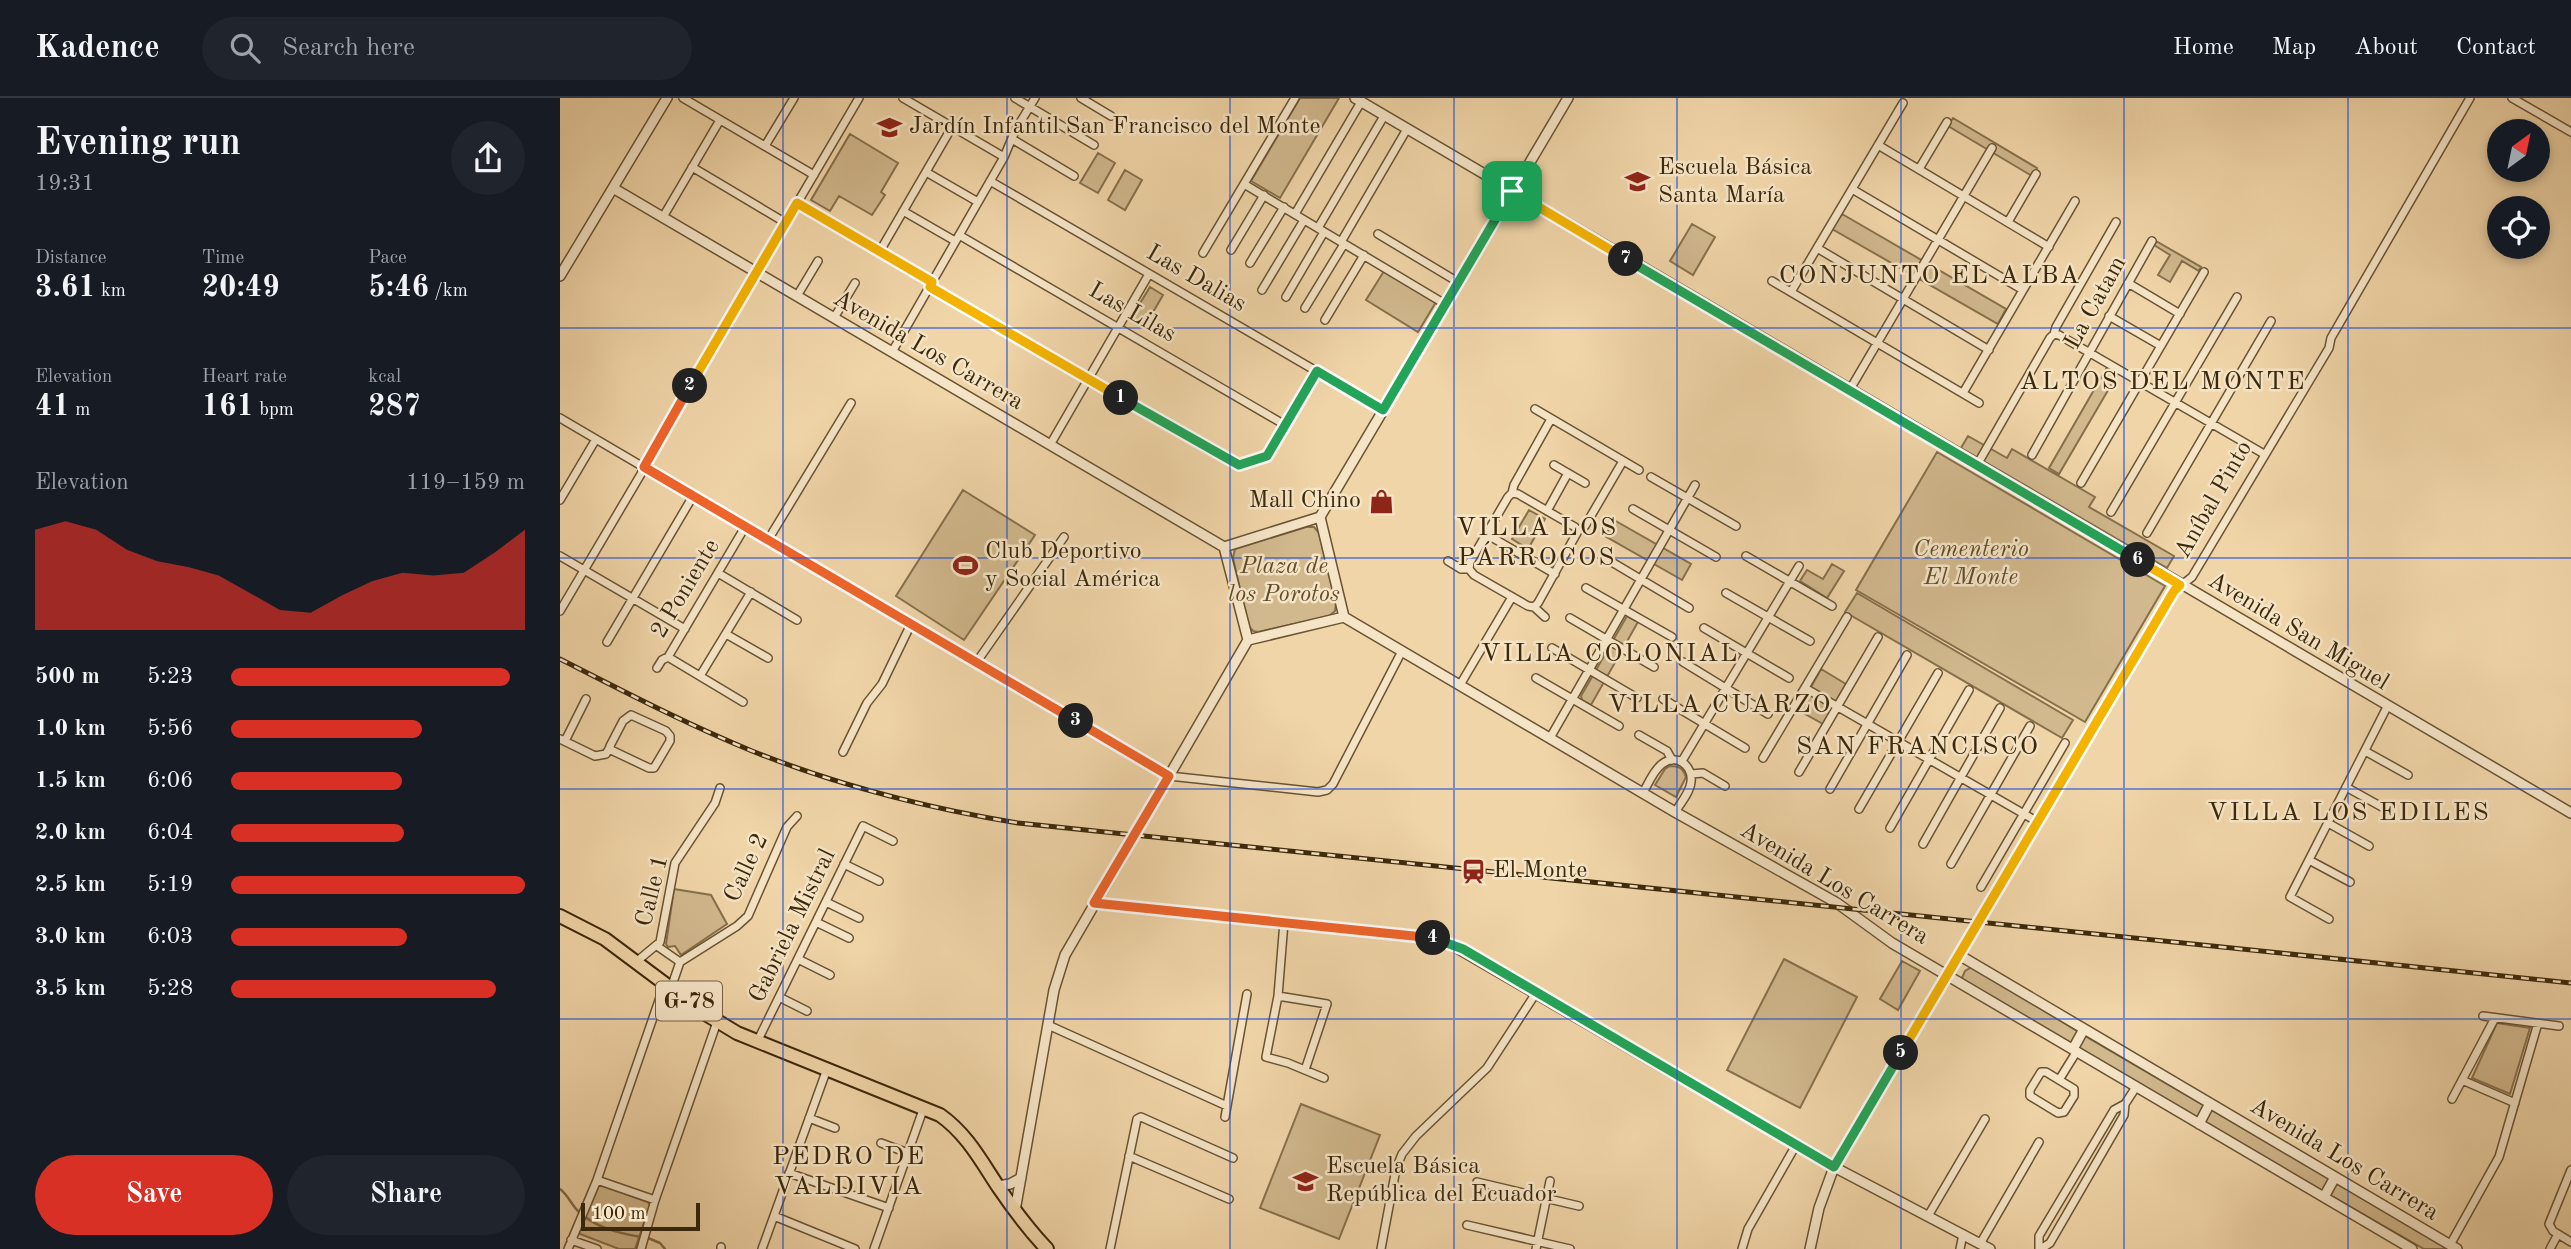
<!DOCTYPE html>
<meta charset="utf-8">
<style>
body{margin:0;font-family:"Old Standard TT",serif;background:#20242c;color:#f1f3f6;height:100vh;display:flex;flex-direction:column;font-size:26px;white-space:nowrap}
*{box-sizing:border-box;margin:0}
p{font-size:23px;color:#9ea1a6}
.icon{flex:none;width:38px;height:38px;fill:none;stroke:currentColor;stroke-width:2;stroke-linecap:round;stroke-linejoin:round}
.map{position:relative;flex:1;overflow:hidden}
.details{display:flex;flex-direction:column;background:#171b24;width:560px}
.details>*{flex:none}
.needle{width:46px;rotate:33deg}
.controls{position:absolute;left:1927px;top:21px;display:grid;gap:14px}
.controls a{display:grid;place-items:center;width:63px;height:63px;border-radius:50%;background:#171b24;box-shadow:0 4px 10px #0003;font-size:35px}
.scale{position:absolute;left:21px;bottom:18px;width:119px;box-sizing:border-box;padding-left:7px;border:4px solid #3c280a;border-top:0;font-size:19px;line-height:24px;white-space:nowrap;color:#3c280a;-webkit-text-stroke:5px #f5e4c6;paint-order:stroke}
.pin{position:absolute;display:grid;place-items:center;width:60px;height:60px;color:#fff;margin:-30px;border-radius:14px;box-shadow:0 4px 10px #0006}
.km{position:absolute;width:35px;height:35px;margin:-18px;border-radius:50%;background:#222;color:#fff;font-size:19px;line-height:35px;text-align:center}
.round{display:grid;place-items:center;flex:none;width:74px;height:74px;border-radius:37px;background:#20242c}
.headline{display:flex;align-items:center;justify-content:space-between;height:119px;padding:0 35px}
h1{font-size:38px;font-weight:800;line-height:52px}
.stats{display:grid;grid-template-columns:repeat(3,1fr);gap:10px;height:119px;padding:7px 35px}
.stats div{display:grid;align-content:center}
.stats b{font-size:30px;font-weight:800}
.stats small{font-size:19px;font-weight:400}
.stats p{font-size:19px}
.chart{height:196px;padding:14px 35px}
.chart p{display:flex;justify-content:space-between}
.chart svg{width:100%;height:126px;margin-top:7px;fill:#d93025;opacity:.7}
.action{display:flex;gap:14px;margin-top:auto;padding:14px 35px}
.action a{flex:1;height:80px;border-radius:42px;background:#d93025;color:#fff;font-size:28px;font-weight:800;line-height:80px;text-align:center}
.action a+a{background:#20242c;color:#f1f3f6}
ul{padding:0 35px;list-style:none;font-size:23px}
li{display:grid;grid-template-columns:112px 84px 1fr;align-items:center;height:52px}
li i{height:18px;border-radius:9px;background:#d93025}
header{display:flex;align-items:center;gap:42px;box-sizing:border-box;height:98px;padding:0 35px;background:#171b24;border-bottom:2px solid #363941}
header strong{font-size:33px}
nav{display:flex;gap:38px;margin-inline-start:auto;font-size:24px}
.search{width:490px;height:63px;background:#20242c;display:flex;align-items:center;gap:18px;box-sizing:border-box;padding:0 24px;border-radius:38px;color:#9ea1a6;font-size:26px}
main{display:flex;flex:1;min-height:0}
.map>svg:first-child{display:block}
.green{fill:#d1b88d;stroke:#86704c;stroke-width:2}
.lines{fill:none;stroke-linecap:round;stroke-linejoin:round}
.stream{stroke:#836c48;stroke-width:2.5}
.minor-casing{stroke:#695332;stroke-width:10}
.tertiary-casing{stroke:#695332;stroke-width:12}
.primary-casing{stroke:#3c280a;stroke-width:16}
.minor{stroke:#f5e4c6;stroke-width:7}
.tertiary{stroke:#f5e4c6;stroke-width:9}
.primary{stroke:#f0d5a8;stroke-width:12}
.rail-casing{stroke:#3c280a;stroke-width:5}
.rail{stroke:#f5e4c6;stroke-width:2.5;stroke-dasharray:8;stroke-linecap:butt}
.split-1-casing{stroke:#fff;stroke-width:14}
.split-2-casing{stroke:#fff;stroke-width:14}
.split-3-casing{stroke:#fff;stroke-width:14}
.split-4-casing{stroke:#fff;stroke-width:14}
.split-5-casing{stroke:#fff;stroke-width:14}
.split-6-casing{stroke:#fff;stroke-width:14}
.split-7-casing{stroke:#fff;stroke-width:14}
.split-8-casing{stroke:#fff;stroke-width:14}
.split-1{stroke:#22a559;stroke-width:9}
.split-2{stroke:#f5b400;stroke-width:9}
.split-3{stroke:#f0652b;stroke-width:9}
.split-4{stroke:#f0652b;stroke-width:9}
.split-5{stroke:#22a559;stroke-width:9}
.split-6{stroke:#f5b400;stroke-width:9}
.split-7{stroke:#22a559;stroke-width:9}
.split-8{stroke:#f5b400;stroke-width:9}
.grid{fill:none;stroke:#1d4ed8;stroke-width:2;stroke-opacity:0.55}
.labels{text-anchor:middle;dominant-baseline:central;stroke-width:5;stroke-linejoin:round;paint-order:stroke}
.shield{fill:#f5e4c6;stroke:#746042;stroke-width:2}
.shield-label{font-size:23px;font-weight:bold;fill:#3c280a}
.poi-label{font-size:24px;fill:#3c280a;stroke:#f5e4c6;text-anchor:start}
.street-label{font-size:24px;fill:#3c280a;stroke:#f5e4c6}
.park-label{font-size:24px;font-style:italic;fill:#614c2b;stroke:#f5e4c6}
.neighbourhood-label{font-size:26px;letter-spacing:2px;fill:#3c280a;stroke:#f5e4c6}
</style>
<header>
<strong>Kadence</strong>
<div class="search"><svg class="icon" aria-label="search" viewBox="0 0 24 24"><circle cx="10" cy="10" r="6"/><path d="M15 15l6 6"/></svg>Search here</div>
<nav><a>Home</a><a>Map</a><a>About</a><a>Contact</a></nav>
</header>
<main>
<section class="details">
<div class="headline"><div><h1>Evening run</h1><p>19:31</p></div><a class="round"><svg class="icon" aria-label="share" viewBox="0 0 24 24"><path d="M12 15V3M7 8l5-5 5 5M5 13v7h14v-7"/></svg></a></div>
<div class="stats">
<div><p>Distance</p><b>3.61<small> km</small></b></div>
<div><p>Time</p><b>20:49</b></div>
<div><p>Pace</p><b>5:46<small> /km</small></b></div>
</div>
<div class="stats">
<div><p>Elevation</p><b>41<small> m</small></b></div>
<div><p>Heart rate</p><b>161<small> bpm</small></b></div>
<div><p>kcal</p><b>287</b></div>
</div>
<div class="chart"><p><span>Elevation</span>119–159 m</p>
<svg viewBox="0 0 160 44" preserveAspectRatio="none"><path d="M0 44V9L10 6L20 9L30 16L40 20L50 22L60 25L70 31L80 37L90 38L100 32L110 27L120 24L130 25L140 24L150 17L160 9V44z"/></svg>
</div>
<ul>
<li><b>500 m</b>5:23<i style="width:95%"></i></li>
<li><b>1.0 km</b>5:56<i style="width:65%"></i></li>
<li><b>1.5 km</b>6:06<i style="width:58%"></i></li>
<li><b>2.0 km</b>6:04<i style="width:59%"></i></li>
<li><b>2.5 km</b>5:19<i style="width:100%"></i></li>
<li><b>3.0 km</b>6:03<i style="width:60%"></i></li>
<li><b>3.5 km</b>5:28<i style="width:90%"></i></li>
</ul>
<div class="action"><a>Save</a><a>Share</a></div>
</section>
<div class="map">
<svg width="2011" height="1151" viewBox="0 0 2011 1151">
<rect width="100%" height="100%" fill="#f0d5a8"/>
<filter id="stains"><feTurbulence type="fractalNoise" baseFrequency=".00286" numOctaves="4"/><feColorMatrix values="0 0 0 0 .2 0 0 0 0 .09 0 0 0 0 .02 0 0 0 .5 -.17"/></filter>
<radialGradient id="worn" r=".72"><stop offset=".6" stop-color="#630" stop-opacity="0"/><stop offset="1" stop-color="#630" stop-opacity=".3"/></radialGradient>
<path class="green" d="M740,0h39l-59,100 -29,-17z
M1393,20l84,50 -5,8 -84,-50z
M290,36l48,29 -17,29 4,3 -13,20 -33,-19 -9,15 -19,-11z
M538,55l17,10 -17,30 -18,-10z
M565,72l17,10 -17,30 -17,-10z
M1282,116l164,95 -8,15 -166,-95z
M1132,126l23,13 -22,38 -23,-14z
M1596,143l45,26 -2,4 -17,-10 -12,21 -12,-7 12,-20 -16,-10z
M824,173l52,31 -18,30 -52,-32z
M590,189l13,8 -18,31 -14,-8z
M1546,271l11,6 -58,99 -10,-6z
M1408,338l39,22 5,-9 83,48 -6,10 85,49 -7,12 -206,-120z
M1377,354l228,134 -80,136 -229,-132z
M403,392l72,45 -71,105 -68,-44z
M969,412l16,9 -17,30 -16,-10z
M1054,422l77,44 -9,16 -77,-44z
M746,429h8l5,6 17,70 -1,8 -6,5 -71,16 -5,-1 -5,-6 -15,-67 2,-9z
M1272,466l12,7 -17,27 -27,-17 7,-11 16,9z
M1297,495l216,127 -11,18 -217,-126z
M1067,518l11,6 -47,83 -9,-5 -1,-4z
M1261,571l25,15 -23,40 -25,-14z
M1110,668c9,0 13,2 16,11l-10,20 -21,-12 10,-16z
M114,791l37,6 16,29 -46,31 -6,-9 -7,1 -2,-3z
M1224,861l73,38 -57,111 -73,-38z
M1342,863l18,10 -22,39 -18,-11z
M1410,870h5l115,71 360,210h-26l-339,-194 -124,-75 4,-9z
M1937,925l33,5 -20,66 -38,-16z
M741,1006l79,31 -41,104 -79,-31z
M41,1087l47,17 2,3 -15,44h-16l-39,-15 -1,-3 18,-44z"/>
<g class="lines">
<path class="stream" d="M0,1091c8,6 11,15 18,22 18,17 40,22 63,26
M88,1140l12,5 5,6"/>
<defs>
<path id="minor" d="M123,0l131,77
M343,0l101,59
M455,0l79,47
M521,0l30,18
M1952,0l59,34
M452,41l62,37
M1318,47l171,102
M205,48l29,-48
M132,69l94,56
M1359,71l28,-47
M366,74l52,30
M430,83l393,229
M684,86l201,120
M1292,91l171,101
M237,105l135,79
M343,113l52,30
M735,116l66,-112
M103,119l57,-97
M1448,124l28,-48
M758,130l66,-112
M818,136l80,48
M399,137l326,190
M781,144l66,-113
M1257,150l172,102
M671,152l33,-55
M320,153l72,-124
M643,155l92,-155
M690,165l34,-56
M1212,183l207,122
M1568,185l52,31
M370,189l307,178 30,-9 49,-85
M702,192l42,-70
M1231,194l112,-189
M237,198l21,-35
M726,199l38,-65
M745,210l39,-64
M1549,218l52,30
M274,220l21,-35
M765,222l39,-65
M1494,236l5,1 205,119
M332,254l112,-195 11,-26 20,-33
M1289,293l143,-243
M1403,295l112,-192
M975,311l104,61
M0,320l609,358 149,16 9,-2 6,-6 69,-133
M490,347l99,-171
M1472,357l120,-214
M994,367l31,18
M1417,367l73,-127 4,-4 2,-7 60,-105
M1091,379l85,49
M1521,385l123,-211
M952,395l6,1 57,33 3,4
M0,402l36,-61
M1073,411l83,48
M987,413l21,-38
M1551,414l126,-215
M1587,435l124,-212
M926,436l69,40
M208,442l83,-137
M0,458l125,73
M1186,458l86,50
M1045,460l84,50
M888,463l13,8h8l5,6 54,31 6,1 11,10
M909,471l1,-7 38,-65 4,-4 2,-8 37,-66
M158,475l79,47
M1026,490l86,49
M1166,495l84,48
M974,509l4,-4 40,-72 7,-5 38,-65
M0,513l81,-137 6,-15 212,-361
M1010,520l84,49
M1144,530l85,50
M166,536l42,24
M47,544l86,-146
M992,550l85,50
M108,559l75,45
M1123,564l85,52
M416,565l88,-126
M97,570l5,-8 6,-3 77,-130
M140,578l51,-84
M976,580l83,48
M900,587l52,-88
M1245,590l233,134
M1103,601l82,49
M71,617l35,16 4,5v5l-16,27h-5l-38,-18 -1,-4 13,-25z
M1079,637l28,16 5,9
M990,640l145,-253
M0,641l35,17 11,-2 4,-7
M5,643l21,-42
M1805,653l43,24
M283,654l24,-49 15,-19 29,-60
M1203,660l84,-141
M1122,663l117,-195
M1239,674l79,-135
M1131,676l12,-1 22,13
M1786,689l43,24
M1270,691l77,-134
M1083,695c5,-9 10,-22 19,-29 14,-11 31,1 29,18 -1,10 -10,21 -16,30
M1299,711l79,-136
M1768,725l41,23
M1330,730l79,-138
M1363,746l77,-136
M1749,762l41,22
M284,766l35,17
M1391,766l79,-138
M1421,789l84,-144
M266,804l33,16
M1769,821l-39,-22 97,-190
M256,824l33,16
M724,824l-6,74 -12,61 22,6 36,15
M97,848l23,16
M1399,857l215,-364 18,-14 137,-229 2,-10 139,-240
M238,861l32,16
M76,864l24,-20 15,-79 40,-60 5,-15
M111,890l9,-26 57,-36 11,-10 39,-89 10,-11
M718,898l49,8 -22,66
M219,899l28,14
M1923,918l76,10
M488,927l179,81
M197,944l106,-216 30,15
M1481,974h5l28,17v7l-10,16 -6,1 -28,-17v-6z
M1499,982l18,-29
M1902,982l53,23
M1892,1001l43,-81
M665,1019l22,-123
M249,1020l26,10
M321,1045l27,10
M569,1058l100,43
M2011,1072l-22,54 4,7 18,11
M229,1075l100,35
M37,1082l58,20
M917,1084l102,24
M214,1118l81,33
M1368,1118l57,-97
M907,1127l103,24
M11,1142l26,9
M1420,1146l59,-102
M1890,1147l49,-88 39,-134
M8,1151l29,-69 68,-197
M81,1151l14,-49 62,-178
M161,1151v-2
M202,1151l65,-180
M314,1151l50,-142
M550,1151l27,-130 4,-2 92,41
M821,1151l15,-80 6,-15 14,-18 71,-68 49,-75
M976,1151l14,-68
M1182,1151l6,-20 48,-84
M1400,1151l3,-15
M1479,1151v-13l75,-126 11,-6
M1481,1151l9,-6 74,-128 1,-11 11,-17
M1990,1151l8,-15"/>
<path id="tertiary" d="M795,0l1216,715
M53,90l611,359
M0,178l107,-178
M760,419l248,-419
M760,419l24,100
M664,449l96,-30
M664,449l24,93
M784,519l331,195 162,91 55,40 520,306
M688,542l96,-23
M534,805l334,34 17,4 389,226 156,82
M1513,951l11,-20
M1639,1026l11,-21
M438,1088l12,-2 11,-6
M1764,1099l11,-20
M455,1113l39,-221 11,-35 183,-315
M1250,1151l9,-41 15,-41 125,-212 498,294"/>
<path id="primary" d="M0,818l45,23 99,74 33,20 203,82c27,19 41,46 59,73 15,22 30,42 48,61"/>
</defs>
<use href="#minor" class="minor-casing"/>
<use href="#tertiary" class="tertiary-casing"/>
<use href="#primary" class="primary-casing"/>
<use href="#minor" class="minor"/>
<use href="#tertiary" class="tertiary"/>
<use href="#primary" class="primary"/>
<defs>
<path id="rail" d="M0,561c63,32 126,65 192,92 85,34 174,57 266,72l1553,160"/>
</defs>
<use href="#rail" class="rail-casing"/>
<use href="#rail" class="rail"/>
</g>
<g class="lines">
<defs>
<path id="split-1" d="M561,300l118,67 28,-9 50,-85 66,39 129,-219"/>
<path id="split-2" d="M130,288l107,-183 135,79 -2,5 191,111"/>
<path id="split-3" d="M130,288l-46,81 432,254"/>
<path id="split-4" d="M516,623l93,55 -75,127 339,35"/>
<path id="split-5" d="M873,840l30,11 371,218 67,-114"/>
<path id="split-6" d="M1341,955l273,-462 6,-6 -42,-25"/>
<path id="split-7" d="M1066,161l512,301"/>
<path id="split-8" d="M952,93l114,68"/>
</defs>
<use href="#split-1" class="split-1-casing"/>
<use href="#split-2" class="split-2-casing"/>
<use href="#split-3" class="split-3-casing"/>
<use href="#split-4" class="split-4-casing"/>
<use href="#split-5" class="split-5-casing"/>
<use href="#split-6" class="split-6-casing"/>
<use href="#split-7" class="split-7-casing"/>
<use href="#split-8" class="split-8-casing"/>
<use href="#split-1" class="split-1"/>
<use href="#split-2" class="split-2"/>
<use href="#split-3" class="split-3"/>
<use href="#split-4" class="split-4"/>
<use href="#split-5" class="split-5"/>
<use href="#split-6" class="split-6"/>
<use href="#split-7" class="split-7"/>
<use href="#split-8" class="split-8"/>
</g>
<path class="grid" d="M223,0v1151M447,0v1151M670,0v1151M894,0v1151M1117,0v1151M1341,0v1151M1564,0v1151M1788,0v1151M0,230h2011M0,460h2011M0,691h2011M0,921h2011"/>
<defs>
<symbol id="school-bare" viewBox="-9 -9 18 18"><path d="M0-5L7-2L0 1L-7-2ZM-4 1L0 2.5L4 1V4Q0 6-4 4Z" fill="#8f2418" stroke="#f5e4c6" stroke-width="2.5" paint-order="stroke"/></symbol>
<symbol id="shop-bare" viewBox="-9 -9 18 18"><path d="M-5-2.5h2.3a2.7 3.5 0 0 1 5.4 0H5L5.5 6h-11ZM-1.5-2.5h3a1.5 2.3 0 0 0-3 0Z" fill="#8f2418" stroke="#f5e4c6" stroke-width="2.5" paint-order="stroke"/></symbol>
<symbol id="stadium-bare" viewBox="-9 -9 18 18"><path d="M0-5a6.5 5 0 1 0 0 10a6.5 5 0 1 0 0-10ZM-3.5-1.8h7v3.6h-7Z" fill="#8f2418" stroke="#f5e4c6" stroke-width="2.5" paint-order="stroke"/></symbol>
<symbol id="station-bare" viewBox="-9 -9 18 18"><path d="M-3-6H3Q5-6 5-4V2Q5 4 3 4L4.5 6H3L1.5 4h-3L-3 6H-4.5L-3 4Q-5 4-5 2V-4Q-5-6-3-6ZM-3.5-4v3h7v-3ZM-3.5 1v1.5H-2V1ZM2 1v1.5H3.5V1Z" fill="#8f2418" stroke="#f5e4c6" stroke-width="2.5" paint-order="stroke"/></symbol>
</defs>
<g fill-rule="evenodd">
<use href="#school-bare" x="312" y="12" width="35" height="35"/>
<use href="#school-bare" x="1060" y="66" width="35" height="35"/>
<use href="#shop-bare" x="804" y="386" width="35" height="35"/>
<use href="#stadium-bare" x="388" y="450" width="35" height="35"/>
<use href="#station-bare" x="896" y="756" width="35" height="35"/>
<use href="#school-bare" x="728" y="1066" width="35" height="35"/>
</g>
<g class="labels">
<rect class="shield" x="96" y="883.5" width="66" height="39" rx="5"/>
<g class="shield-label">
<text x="129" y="903">G-78</text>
</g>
<g class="poi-label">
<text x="349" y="29">Jardín Infantil San Francisco del Monte</text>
<text x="1098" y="70">Escuela Básica<tspan x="1098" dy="28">Santa María</tspan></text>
<text x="801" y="403" text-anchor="end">Mall Chino</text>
<text x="425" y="454">Club Deportivo<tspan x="425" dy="28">y Social América</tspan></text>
<text x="933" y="773">El Monte</text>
<text x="766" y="1069">Escuela Básica<tspan x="766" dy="28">República del Ecuador</tspan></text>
</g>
<g class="street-label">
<text transform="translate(636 181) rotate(30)">Las Dalias</text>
<text transform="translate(1536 205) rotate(-61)">La Catam</text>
<text transform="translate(572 215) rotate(30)">Las Lilas</text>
<text transform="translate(368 253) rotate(30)">Avenida Los Carrera</text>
<text transform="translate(1654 402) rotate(-60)">Aníbal Pinto</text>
<text transform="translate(126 491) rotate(-59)">2 Poniente</text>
<text transform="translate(1738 534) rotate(31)">Avenida San Miguel</text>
<text transform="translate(187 770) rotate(-65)">Calle 2</text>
<text transform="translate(1274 786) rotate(31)">Avenida Los Carrera</text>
<text transform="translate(93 793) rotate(-76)">Calle 1</text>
<text transform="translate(233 828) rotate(-64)">Gabriela Mistral</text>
<text transform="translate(1784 1062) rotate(31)">Avenida Los Carrera</text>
</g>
<g class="park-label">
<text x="1411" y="452">Cementerio<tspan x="1411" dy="28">El Monte</tspan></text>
<text x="724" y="469">Plaza de<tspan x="724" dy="28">los Porotos</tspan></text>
</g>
<g class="neighbourhood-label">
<text x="1370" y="178">CONJUNTO EL ALBA</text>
<text x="1603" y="284">ALTOS DEL MONTE</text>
<text x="977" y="430">VILLA LOS<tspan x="977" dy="30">PÁRROCOS</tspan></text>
<text x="1050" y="556">VILLA COLONIAL</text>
<text x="1160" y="607">VILLA CUARZO</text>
<text x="1358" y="649">SAN FRANCISCO</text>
<text x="1789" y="715">VILLA LOS EDILES</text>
<text x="289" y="1059">PEDRO DE<tspan x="289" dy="30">VALDIVIA</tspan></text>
</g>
</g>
<rect width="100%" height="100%" filter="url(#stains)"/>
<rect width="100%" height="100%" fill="url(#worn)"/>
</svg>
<div class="controls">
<a><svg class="needle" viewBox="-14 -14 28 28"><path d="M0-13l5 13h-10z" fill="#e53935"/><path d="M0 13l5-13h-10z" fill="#9ea1a6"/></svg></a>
<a><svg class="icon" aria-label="locate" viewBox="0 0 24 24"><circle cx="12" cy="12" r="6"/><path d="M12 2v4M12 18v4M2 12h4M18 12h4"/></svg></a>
</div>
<div class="scale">100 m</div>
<div class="pin" style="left:952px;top:93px;background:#1e9e55"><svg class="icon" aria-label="arrive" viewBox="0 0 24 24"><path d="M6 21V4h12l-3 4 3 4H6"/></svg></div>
<b class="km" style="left:561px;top:300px">1</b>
<b class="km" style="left:130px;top:288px">2</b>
<b class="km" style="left:516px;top:623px">3</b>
<b class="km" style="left:873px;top:840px">4</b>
<b class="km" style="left:1341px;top:955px">5</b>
<b class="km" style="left:1578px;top:462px">6</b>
<b class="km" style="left:1066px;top:161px">7</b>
</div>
</main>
